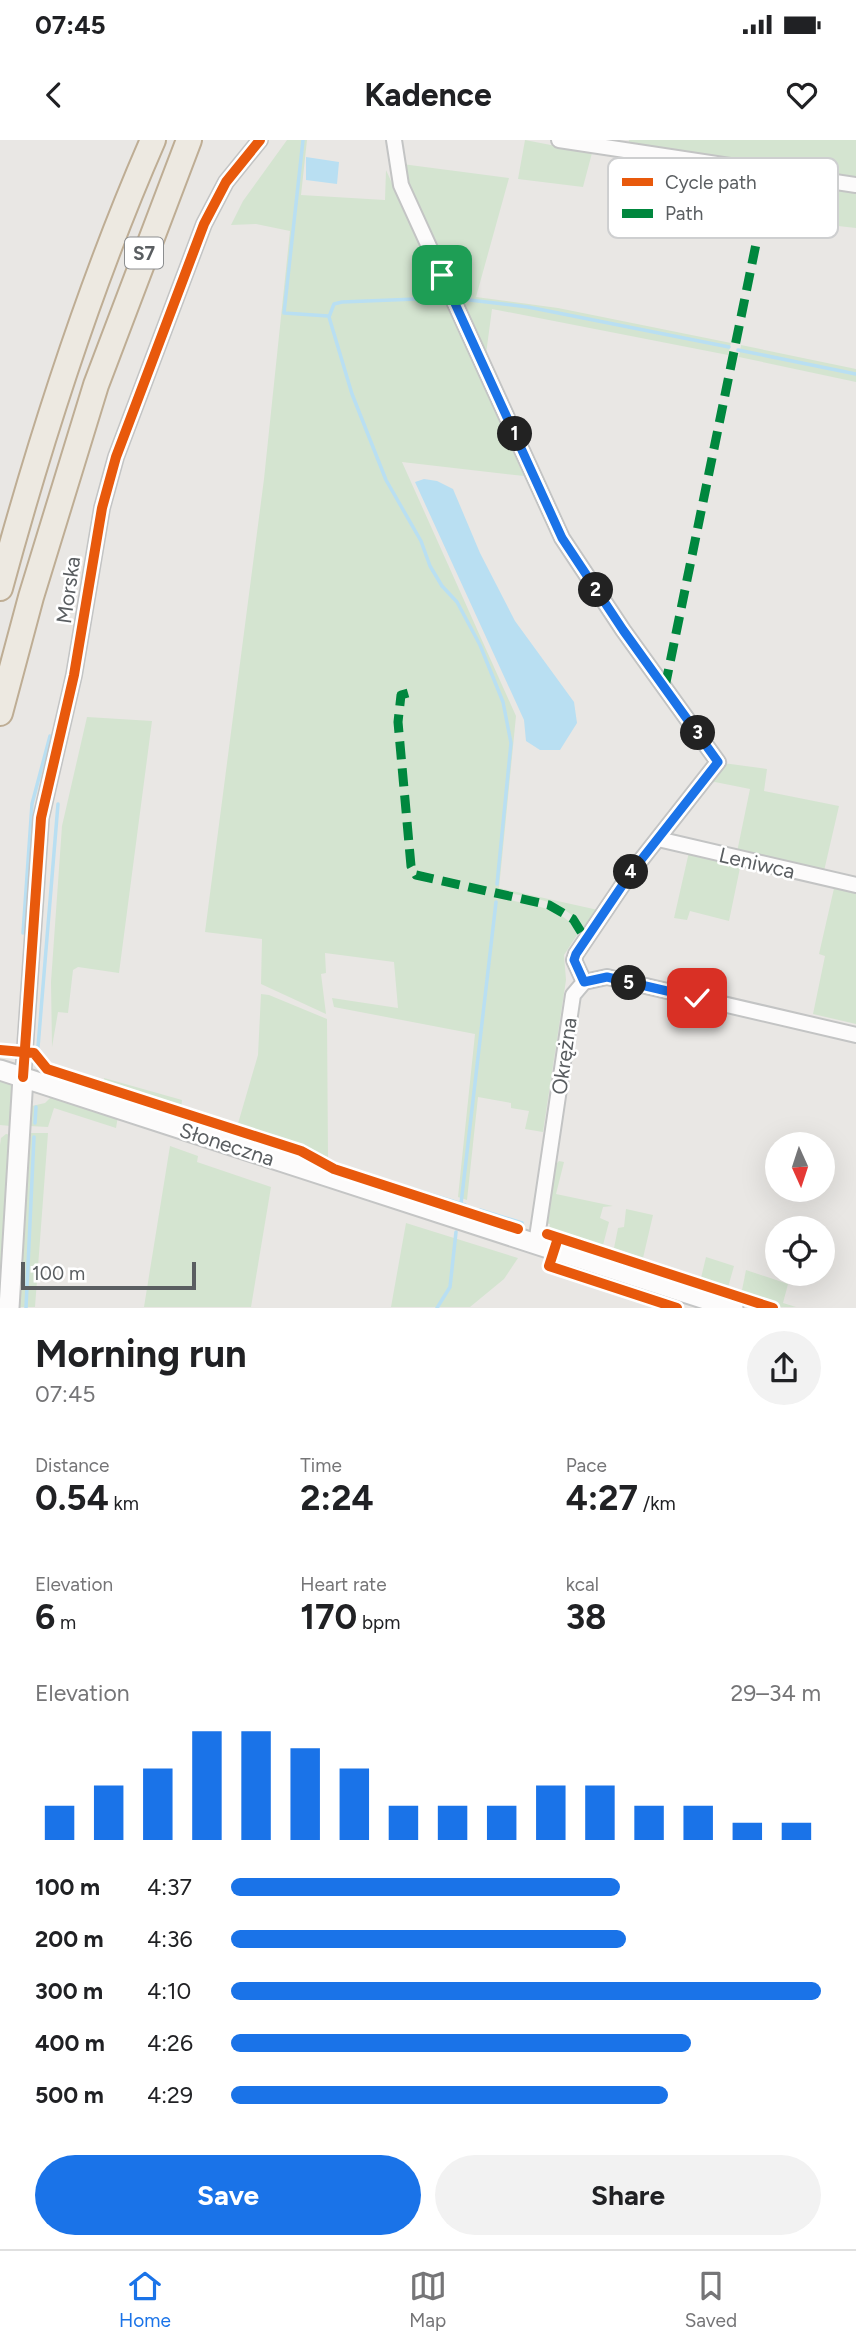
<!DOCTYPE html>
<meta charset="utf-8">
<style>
body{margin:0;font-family:Figtree,sans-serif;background:#f2f2f2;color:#202124;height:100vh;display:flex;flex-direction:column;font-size:26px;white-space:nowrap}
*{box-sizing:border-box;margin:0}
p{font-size:23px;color:#757577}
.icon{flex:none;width:38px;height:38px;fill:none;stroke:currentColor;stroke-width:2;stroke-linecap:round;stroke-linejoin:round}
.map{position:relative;height:1168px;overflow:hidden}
.drawer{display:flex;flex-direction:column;background:#fff;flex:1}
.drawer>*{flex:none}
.needle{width:46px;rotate:177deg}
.fabs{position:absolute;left:765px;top:992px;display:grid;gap:14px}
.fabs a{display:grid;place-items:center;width:70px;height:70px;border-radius:50%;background:#fff;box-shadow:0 7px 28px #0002;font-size:35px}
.scale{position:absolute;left:21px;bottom:18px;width:175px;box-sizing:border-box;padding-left:7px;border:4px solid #5a5e61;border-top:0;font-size:19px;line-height:24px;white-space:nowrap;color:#5a5e61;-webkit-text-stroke:5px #fff;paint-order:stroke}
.pin{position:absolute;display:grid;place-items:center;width:60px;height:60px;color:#fff;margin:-30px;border-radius:14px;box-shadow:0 4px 10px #0006}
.km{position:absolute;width:35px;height:35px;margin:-18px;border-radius:50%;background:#222;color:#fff;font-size:19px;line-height:35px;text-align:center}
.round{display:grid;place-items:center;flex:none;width:74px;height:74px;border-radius:37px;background:#f2f2f2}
.headline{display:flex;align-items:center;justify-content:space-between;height:119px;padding:0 35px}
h1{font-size:38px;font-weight:700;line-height:52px}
.metrics{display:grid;grid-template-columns:repeat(3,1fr);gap:10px;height:119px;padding:7px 35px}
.metrics div{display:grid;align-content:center}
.metrics b{font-size:35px;font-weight:700}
.metrics small{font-size:19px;font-weight:400}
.metrics p{font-size:19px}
.chart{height:196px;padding:14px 35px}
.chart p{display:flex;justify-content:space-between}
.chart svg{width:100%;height:126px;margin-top:7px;stroke:#1a73e8;stroke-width:6}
.cta{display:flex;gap:14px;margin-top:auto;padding:14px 35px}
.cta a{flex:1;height:80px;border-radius:42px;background:#1a73e8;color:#fff;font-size:28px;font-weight:700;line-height:80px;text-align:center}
.cta a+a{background:#f2f2f2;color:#202124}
ul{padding:0 35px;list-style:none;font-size:23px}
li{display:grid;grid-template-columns:112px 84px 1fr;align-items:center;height:52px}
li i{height:18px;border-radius:9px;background:#1a73e8}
.status{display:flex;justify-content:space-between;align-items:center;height:49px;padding:0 35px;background:#fff;direction:ltr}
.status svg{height:19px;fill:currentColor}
header{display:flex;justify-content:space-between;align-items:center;height:91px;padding:0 35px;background:#fff;font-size:32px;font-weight:700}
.tabs{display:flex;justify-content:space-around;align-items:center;height:98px;border-top:2px solid #e0e0e0;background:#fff;font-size:19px;color:#757577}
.tabs a{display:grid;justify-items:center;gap:4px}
.tabs .active{color:#1a73e8}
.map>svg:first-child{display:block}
.green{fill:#d4e4d0}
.water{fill:#b9dff2}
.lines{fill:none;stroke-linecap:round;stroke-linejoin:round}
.stream{stroke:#b9dff2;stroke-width:3.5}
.minor-casing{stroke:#c3c4c4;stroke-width:18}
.secondary-casing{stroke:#c4c5c5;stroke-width:23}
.motorway-casing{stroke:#bead94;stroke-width:28}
.minor{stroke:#fcfbfb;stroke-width:14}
.secondary{stroke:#fcfbfb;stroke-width:19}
.motorway{stroke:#ede9e1;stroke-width:24}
.quiet{stroke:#00873e;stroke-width:9;stroke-dasharray:18 9;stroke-linecap:butt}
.cycleway-casing{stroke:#fff;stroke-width:15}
.cycleway{stroke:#e8590c;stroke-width:10}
.route-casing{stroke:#fff;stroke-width:14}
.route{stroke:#1a73e8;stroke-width:9}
.labels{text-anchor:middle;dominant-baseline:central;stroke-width:5;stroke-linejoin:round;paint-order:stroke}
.shield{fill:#fff;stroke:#8c8e90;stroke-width:2}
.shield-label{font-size:19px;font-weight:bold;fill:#5a5e61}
.street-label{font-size:21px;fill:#5a5e61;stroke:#fff}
.key{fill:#fff;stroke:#cecfd0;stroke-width:2}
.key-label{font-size:19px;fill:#5a5e61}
</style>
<div class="status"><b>07:45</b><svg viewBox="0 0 49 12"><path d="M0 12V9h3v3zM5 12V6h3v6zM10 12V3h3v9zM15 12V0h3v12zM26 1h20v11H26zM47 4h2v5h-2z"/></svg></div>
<header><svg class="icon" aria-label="back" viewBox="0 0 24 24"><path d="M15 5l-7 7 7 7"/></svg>Kadence<svg class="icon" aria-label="heart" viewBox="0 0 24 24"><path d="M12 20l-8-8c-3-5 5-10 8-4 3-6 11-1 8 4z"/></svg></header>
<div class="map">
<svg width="856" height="1168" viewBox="0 0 856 1168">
<rect width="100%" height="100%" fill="#e9e7e4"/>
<path class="green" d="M287,0h20l-6,55 84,5 1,-30 138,306 -122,-14 114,254 -17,172 99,22 -13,19c-20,-28 -53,-33 -86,-37l1,6c24,6 69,9 77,37l-13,20 2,25 -23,152 -18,-3 4,-18 -18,-3v-5l-33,-6 -11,103 -9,-3 17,-163 -141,-27 -2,-9 66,10 -4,-46 -69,-9 1,20 -5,1 5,40 -65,-30 1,-45 -57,-7 59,-453 26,-248 -34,-7 -25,1 12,-24z
M525,0l67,13 -9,34 -65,-8z
M629,0h227v41l-228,-35z
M402,24l107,14 -33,119 82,11 173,35 -3,12 -236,-46 -6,45 -83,-179z
M775,36l81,14v38l-89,-10z
M741,205l115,24v13l-117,-25z
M87,577l65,4 -33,252 -41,-6 -5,3 -5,43 -10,-1 -6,35 -1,-65 11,-156z
M723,623l44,6 -3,22 75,15 -15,65 -87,-19 13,-63 -35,-7 -8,2z
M689,712l52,11 -12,58 -39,-10 -3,9 -13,-2z
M835,744l21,5v135l-43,-10 12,-58 -6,-2z
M261,854l8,1 58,24 1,138 -91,-30 21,-72z
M0,938l9,5 6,7 -4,36 -11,-1z
M104,938l78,22 -1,10 -78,-27z
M51,957l67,19 -2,12 -62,-20 -6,19 -19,-1 3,-20 13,-3z
M29,993h19l-13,174h-16z
M6,994l6,1 -12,173v-163l1,-7z
M170,1006l28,10 -1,6 74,25 -20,120h-107z
M559,1021l5,1 -8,32 57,12 -10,1 -3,11 9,4 -6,23 -54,-16 1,-5 -5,-1 9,-57z
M626,1069l27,6 -10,43 -29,-10 4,-20 6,-1z
M406,1083l112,35 -14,21 -34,28h-79z
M706,1117l28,9 -7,25 -27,-9z
M746,1130l42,14 -5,19 13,4h-17l-38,-12z"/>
<path class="water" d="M306,17l33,5 -2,22 -31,-4z
M424,339l13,2 16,8 27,64 35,68 59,81 3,21 -17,27h-20l-14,-9 -2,-21 -109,-238z"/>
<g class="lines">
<path class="stream" d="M303,0l-19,173 44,3
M441,158l-99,4 -8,2 -5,13 23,77 34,86 35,61 9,25 12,20 15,16 23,43 23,57 8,41 -14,141
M461,159l67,8 201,40
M738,210l118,24
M23,793l9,-129 18,-68
M38,907l20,-243
M78,944l52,16
M144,965l21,7
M181,976l19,7
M35,983l1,-16
M215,987l23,8
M253,999l55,20
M348,1029l117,36
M461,1064l35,-302
M480,1070l42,13
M552,1092l49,15
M615,1111l22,7
M26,1168l8,-171
M437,1168l13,-21 6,-55"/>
<defs>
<path id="minor" d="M394,0l7,45 161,353 61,92 95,132 -88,112 -54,80 -2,6 10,22
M559,0l297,45
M658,699l198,46
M23,937l18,-259 33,-143 28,-167 14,-51 88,-233 22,-42 34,-42
M536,1104l37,-249 11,-13 23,-5 249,58"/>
<path id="secondary" d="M0,930l733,238
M9,1168l14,-231"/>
<path id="motorway" d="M0,448c41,-151 90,-304 153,-448
M0,573l31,-116 65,-212 93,-245"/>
</defs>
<use href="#minor" class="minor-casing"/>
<use href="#secondary" class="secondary-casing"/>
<use href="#motorway" class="motorway-casing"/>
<use href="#minor" class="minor"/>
<use href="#secondary" class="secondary"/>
<use href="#motorway" class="motorway"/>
<path class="quiet" d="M665,547l106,-516
M408,553l-7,2 -3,27 13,144 5,9 133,30 24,14 13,21"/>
<defs>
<path id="cycleway" d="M0,910l34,3 13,16 254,82 33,18 184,60
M23,937l18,-259 33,-143 28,-167 14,-51 88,-233 22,-42 34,-42
M547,1094l226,74
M558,1098l-9,28 128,42"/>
</defs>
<use href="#cycleway" class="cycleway-casing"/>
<use href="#cycleway" class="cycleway"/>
</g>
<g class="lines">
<defs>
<path id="route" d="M442,135l120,263 61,92 95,132 -88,112 -54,80 -2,6 10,22 23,-5 90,21"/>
</defs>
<use href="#route" class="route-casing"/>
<use href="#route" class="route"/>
</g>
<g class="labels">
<rect class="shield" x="125" y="97.5" width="38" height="31" rx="5"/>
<g class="shield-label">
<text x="144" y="113">S7</text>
</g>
<g class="street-label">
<text transform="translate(68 450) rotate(-82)">Morska</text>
<text transform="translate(757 723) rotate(13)">Leniwca</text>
<text transform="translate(564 916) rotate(-82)">Okrężna</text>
<text transform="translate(227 1004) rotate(18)">Słoneczna</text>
</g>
</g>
<rect x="608" y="18" width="230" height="80" rx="10" class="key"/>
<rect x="622" y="38" width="31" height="8" fill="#e8590c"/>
<rect x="622" y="69" width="31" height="9" fill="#00873e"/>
<g class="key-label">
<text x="665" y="49">Cycle path</text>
<text x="665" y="80">Path</text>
</g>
</svg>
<div class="fabs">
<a><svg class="needle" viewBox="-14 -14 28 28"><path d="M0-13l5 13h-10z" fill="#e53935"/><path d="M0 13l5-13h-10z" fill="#757577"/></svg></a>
<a><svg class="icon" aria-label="locate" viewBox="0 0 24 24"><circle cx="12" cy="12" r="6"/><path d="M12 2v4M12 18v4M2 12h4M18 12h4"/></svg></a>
</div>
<div class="scale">100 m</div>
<div class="pin" style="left:442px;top:135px;background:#1e9e55"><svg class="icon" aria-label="arrive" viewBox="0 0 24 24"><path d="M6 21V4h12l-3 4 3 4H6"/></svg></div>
<div class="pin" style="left:697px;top:858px;background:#d93025"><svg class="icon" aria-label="check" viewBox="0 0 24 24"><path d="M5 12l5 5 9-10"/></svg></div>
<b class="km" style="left:515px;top:294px">1</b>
<b class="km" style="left:596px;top:450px">2</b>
<b class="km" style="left:698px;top:593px">3</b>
<b class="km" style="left:631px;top:732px">4</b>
<b class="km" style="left:629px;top:843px">5</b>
</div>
<section class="drawer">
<div class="headline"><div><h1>Morning run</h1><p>07:45</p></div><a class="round"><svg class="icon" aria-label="share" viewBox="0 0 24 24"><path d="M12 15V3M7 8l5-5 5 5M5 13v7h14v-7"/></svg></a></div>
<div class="metrics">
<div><p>Distance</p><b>0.54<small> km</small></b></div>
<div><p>Time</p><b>2:24</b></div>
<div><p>Pace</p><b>4:27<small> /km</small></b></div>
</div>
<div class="metrics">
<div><p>Elevation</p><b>6<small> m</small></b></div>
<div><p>Heart rate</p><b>170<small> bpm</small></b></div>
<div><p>kcal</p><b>38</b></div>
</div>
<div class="chart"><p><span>Elevation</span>29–34 m</p>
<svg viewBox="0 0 160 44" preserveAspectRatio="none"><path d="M5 44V32M15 44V25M25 44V19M35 44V6M45 44V6M55 44V12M65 44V19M75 44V32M85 44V32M95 44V32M105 44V25M115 44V25M125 44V32M135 44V32M145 44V38M155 44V38"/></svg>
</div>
<ul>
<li><b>100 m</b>4:37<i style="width:66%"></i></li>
<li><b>200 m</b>4:36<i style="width:67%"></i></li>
<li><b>300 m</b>4:10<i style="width:100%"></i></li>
<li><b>400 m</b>4:26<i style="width:78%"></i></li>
<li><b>500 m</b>4:29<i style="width:74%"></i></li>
</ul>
<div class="cta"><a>Save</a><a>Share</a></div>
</section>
<nav class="tabs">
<a class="active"><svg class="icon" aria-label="home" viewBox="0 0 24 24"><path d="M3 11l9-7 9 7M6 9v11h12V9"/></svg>Home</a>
<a><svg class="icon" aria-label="map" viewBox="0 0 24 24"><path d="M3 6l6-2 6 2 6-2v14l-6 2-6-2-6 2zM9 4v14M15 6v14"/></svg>Map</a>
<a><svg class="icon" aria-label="saved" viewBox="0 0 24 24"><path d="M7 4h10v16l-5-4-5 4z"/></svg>Saved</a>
</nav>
